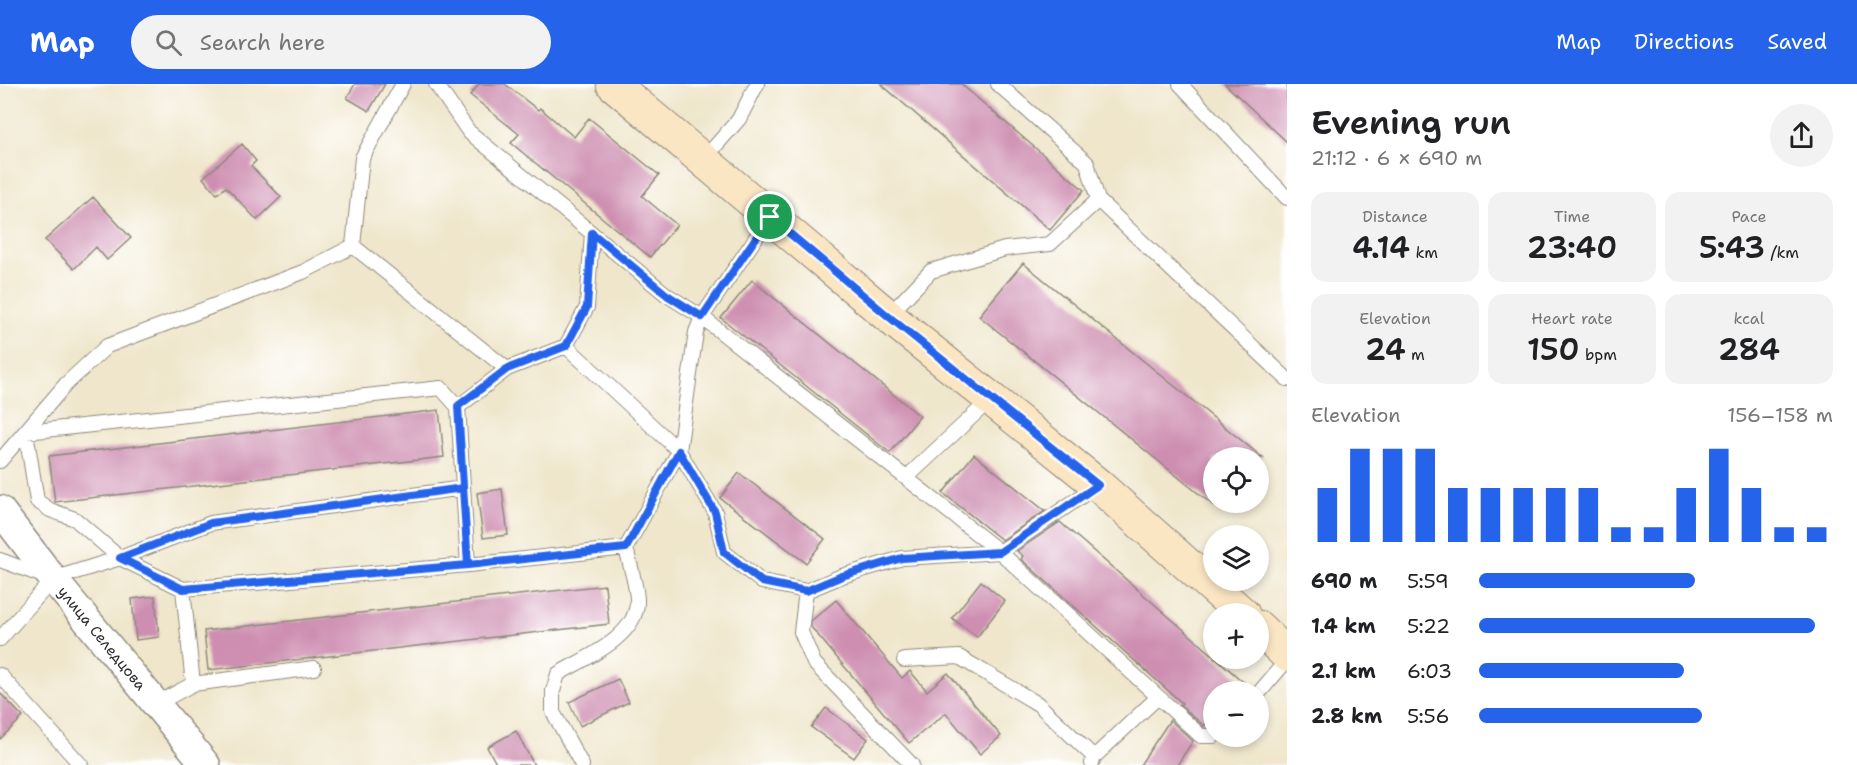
<!DOCTYPE html>
<meta charset="utf-8">
<style>
body{margin:0;font-family:"Shantell Sans",sans-serif;background:#f2f2f2;color:#202124;height:100vh;display:flex;flex-direction:column;font-size:22px;white-space:nowrap}
*{box-sizing:border-box;margin:0}
p{font-size:20px;color:#757577}
.icon{flex:none;width:33px;height:33px;fill:none;stroke:currentColor;stroke-width:2;stroke-linecap:round;stroke-linejoin:round}
.map{position:relative;flex:1;overflow:hidden}
.details{display:flex;flex-direction:column;background:#fff;width:570px}
.details>*{flex:none}
.controls{position:absolute;left:1203px;top:363px;display:grid;gap:12px}
.controls a{display:grid;place-items:center;width:66px;height:66px;border-radius:50%;background:#fff;box-shadow:0 3px 9px #0003;font-size:30px}
.pin{position:absolute;display:grid;place-items:center;width:51px;height:51px;color:#fff;margin:-26px;border:3px solid #fff;border-radius:50%;box-shadow:0 2px 6px #0007}
.round{display:grid;place-items:center;flex:none;width:63px;height:63px;border-radius:32px;background:#f2f2f2}
.summary{display:flex;align-items:center;justify-content:space-between;height:102px;padding:0 24px}
h1{font-size:33px;font-weight:600;line-height:45px}
.figures{display:grid;grid-template-columns:repeat(3,1fr);gap:9px;height:102px;padding:6px 24px}
.figures div{display:grid;align-content:center;border-radius:15px;background:#f2f2f2;text-align:center}
.figures b{font-size:30px;font-weight:600}
.figures small{font-size:16px;font-weight:400}
.figures p{font-size:16px}
.chart{height:168px;padding:12px 24px}
.chart p{display:flex;justify-content:space-between}
.chart svg{width:100%;height:108px;margin-top:6px;stroke:#2563eb;stroke-width:6}
ul{padding:0 24px;list-style:none;font-size:20px}
li{display:grid;grid-template-columns:96px 72px 1fr;align-items:center;height:45px}
li i{height:15px;border-radius:8px;background:#2563eb}
header{display:flex;align-items:center;gap:36px;box-sizing:border-box;height:84px;padding:0 30px;background:#2563eb;color:#fff}
header strong{font-size:28px}
nav{display:flex;gap:33px;margin-inline-start:auto;font-size:21px}
.search{width:420px;height:54px;background:#f2f2f2;display:flex;align-items:center;gap:15px;box-sizing:border-box;padding:0 21px;border-radius:33px;color:#757577;font-size:22px}
main{display:flex;flex:1;min-height:0}
.map>svg:first-child{display:block}
.building{fill:#ce8eb1}
.lines{fill:none;stroke-linecap:round;stroke-linejoin:round}
.lane-casing{stroke:#8d887b;stroke-width:16}
.street-casing{stroke:#8d887b;stroke-width:31}
.secondary-casing{stroke:#8d887b;stroke-width:35}
.lane{stroke:#fff;stroke-width:14}
.street{stroke:#fff;stroke-width:28}
.secondary{stroke:#fbe6c4;stroke-width:33}
.route-casing{stroke:#fff;stroke-width:12}
.route{stroke:#2563eb;stroke-width:8}
.labels{text-anchor:middle;dominant-baseline:central;stroke-width:4.5;stroke-linejoin:round;paint-order:stroke}
.street-label{font-size:15px;fill:#2b2b2b;stroke:#fff}
</style>
<header>
<strong>Map</strong>
<div class="search"><svg class="icon" aria-label="search" viewBox="0 0 24 24"><circle cx="10" cy="10" r="6"/><path d="M15 15l6 6"/></svg>Search here</div>
<nav><a>Map</a><a>Directions</a><a>Saved</a></nav>
</header>
<main>
<div class="map">
<svg width="1287" height="681" viewBox="0 0 1287 681">
<rect width="100%" height="100%" fill="#fff"/>
<filter id="ink" filterUnits="userSpaceOnUse"><feTurbulence type="fractalNoise" baseFrequency=".0167" numOctaves="2"/><feDisplacementMap in="SourceGraphic" scale="12" xChannelSelector="R" yChannelSelector="G"/><feConvolveMatrix kernelMatrix="1 2 1 2 8 2 1 2 1" color-interpolation-filters="sRGB"/></filter>
<filter id="wash" filterUnits="userSpaceOnUse"><feTurbulence type="fractalNoise" baseFrequency=".008" numOctaves="4" result="noise"/><feDisplacementMap in="SourceGraphic" scale="24" xChannelSelector="R" yChannelSelector="G"/><feGaussianBlur stdDeviation="1.35" result="paint"/><feColorMatrix in="noise" values="0 0 0 0 0 0 0 0 0 0 0 0 0 0 0 0 0 1.4 0 .05"/><feComposite in="paint" operator="in"/></filter>
<g filter="url(#wash)">
<rect width="100%" height="100%" fill="#efe6cb"/>
<g id="blocks">
<path class="building" d="M355,0h30l-16,27 -22,-13z
M479,0h26l33,26 2,-2 34,29 15,-19 70,57 -17,21 35,29 -27,32 -139,-114 8,-9 -49,-39z
M881,0h80l123,106 -34,40z
M1225,0h62v58z
M242,60l14,17 -5,5 30,31 -24,23 -31,-33 -9,7 -14,-16z
M93,113l38,41 -24,22 -11,-13 -22,22 -29,-29z
M1023,179l240,195h-49v48l-235,-190z
M752,196l168,136 -30,37 -169,-135z
M439,326l5,47 -389,45 -6,-46z
M974,370l71,57 -43,29 -59,-47z
M739,389l86,66 -19,24 -86,-65z
M502,405l6,46 -25,3 -6,-45z
M1060,438l154,134v2h2l35,31 -2,3h-35v24l-10,10 -24,-21 2,-2 -161,-144 2,-3 -6,-5z
M981,497l24,20 -28,36 -25,-19z
M605,501l4,39 -401,46 -4,-39z
M155,512l4,41 -23,3 -4,-41z
M836,516l66,78 8,-7 17,20 21,-18 53,63 -21,18 -34,-41 -37,30 -98,-116v-6z
M618,595l11,23 -49,24 -11,-24z
M0,609l23,24 -23,22z
M826,624l42,31 -14,19 -43,-31z
M1170,636l23,21 -16,24h-37z
M516,647l18,34h-37l-10,-18z"/>
</g>
</g>
<g filter="url(#ink)">
<use href="#blocks" fill-opacity="0" stroke="#8d887b" stroke-width="1.5"/>
<g class="lines">
<defs>
<path id="lane" d="M436,0l33,48 198,163 35,22 298,235 201,184h13
M998,0l89,79 11,37 189,179
M1180,0l107,114
M704,75l35,-40 18,-35
M770,133l-68,100 -6,15 -17,119 36,61 9,40 38,30 44,9 36,-15 60,-18 98,-6 98,-67
M353,162l154,123
M888,232l43,-45 74,-22 45,-5 48,-44
M566,262l21,-39 5,-74
M458,323l-17,-19 -415,44 11,69 13,9 25,9 45,39 63,31 285,-24 -10,-158 49,-38 59,-23 113,105 -53,97c3,14 12,41 11,55 -2,35 -52,55 -79,71l-5,17v21l29,53
M0,377l66,-77 41,-38 196,-74 50,-26 9,-88 41,-74
M906,394l86,-80
M0,476l46,17
M468,481l158,-17
M183,505l10,95
M806,507l-5,41 13,31 98,102
M0,555l53,-60 67,-21 91,-35 252,-35
M904,576l55,-3 79,47 56,53
M0,591l81,90
M1258,610l29,-34
M156,620l37,-20 121,-16
M1092,679l2,-6 64,-60"/>
<g id="street">
<path id="s1" d="M0,426l53,69 153,186"/>
</g>
<path id="secondary" d="M613,0l275,232 210,169 145,129
M1258,543l29,28"/>
</defs>
<use href="#lane" class="lane-casing"/>
<use href="#street" class="street-casing"/>
<use href="#secondary" class="secondary-casing"/>
<use href="#lane" class="lane"/>
<use href="#street" class="street"/>
<use href="#secondary" class="secondary"/>
</g>
</g>
<g class="lines" filter="url(#ink)">
<defs>
<path id="route" d="M770,133l-68,100 -35,-22 -75,-62 -5,74 -21,39 -59,23 -49,37 10,159 -285,24 -63,-31 91,-35 252,-35 5,77 158,-17 53,-97 36,61 9,40 38,30 44,9 36,-15 60,-18 98,-6 98,-67 -210,-169 -118,-99"/>
</defs>
<use href="#route" class="route-casing"/>
<use href="#route" class="route"/>
</g>
<g class="labels">
<g class="street-label">
<text stroke="none"><textPath href="#s1" startOffset="164">улица Селедцова</textPath></text>
</g>
</g>
</svg>
<div class="controls">
<a><svg class="icon" aria-label="locate" viewBox="0 0 24 24"><circle cx="12" cy="12" r="6"/><path d="M12 2v4M12 18v4M2 12h4M18 12h4"/></svg></a>
<a><svg class="icon" aria-label="layers" viewBox="0 0 24 24"><path d="M12 4l9 5-9 5-9-5zM3 14l9 5 9-5"/></svg></a>
<a>+</a>
<a>−</a>
</div>
<div class="pin" style="left:770px;top:133px;background:#1e9e55"><svg class="icon" aria-label="arrive" viewBox="0 0 24 24"><path d="M6 21V4h12l-3 4 3 4H6"/></svg></div>
</div>
<section class="details">
<div class="summary"><div><h1>Evening run</h1><p>21:12 · 6 × 690 m</p></div><a class="round"><svg class="icon" aria-label="share" viewBox="0 0 24 24"><path d="M12 15V3M7 8l5-5 5 5M5 13v7h14v-7"/></svg></a></div>
<div class="figures">
<div><p>Distance</p><b>4.14<small> km</small></b></div>
<div><p>Time</p><b>23:40</b></div>
<div><p>Pace</p><b>5:43<small> /km</small></b></div>
</div>
<div class="figures">
<div><p>Elevation</p><b>24<small> m</small></b></div>
<div><p>Heart rate</p><b>150<small> bpm</small></b></div>
<div><p>kcal</p><b>284</b></div>
</div>
<div class="chart"><p><span>Elevation</span>156–158 m</p>
<svg viewBox="0 0 160 44" preserveAspectRatio="none"><path d="M5 44V22M15 44V6M25 44V6M35 44V6M45 44V22M55 44V22M65 44V22M75 44V22M85 44V22M95 44V38M105 44V38M115 44V22M125 44V6M135 44V22M145 44V38M155 44V38"/></svg>
</div>
<ul>
<li><b>690 m</b>5:59<i style="width:61%"></i></li>
<li><b>1.4 km</b>5:22<i style="width:95%"></i></li>
<li><b>2.1 km</b>6:03<i style="width:58%"></i></li>
<li><b>2.8 km</b>5:56<i style="width:63%"></i></li>
</ul>
</section>
</main>
